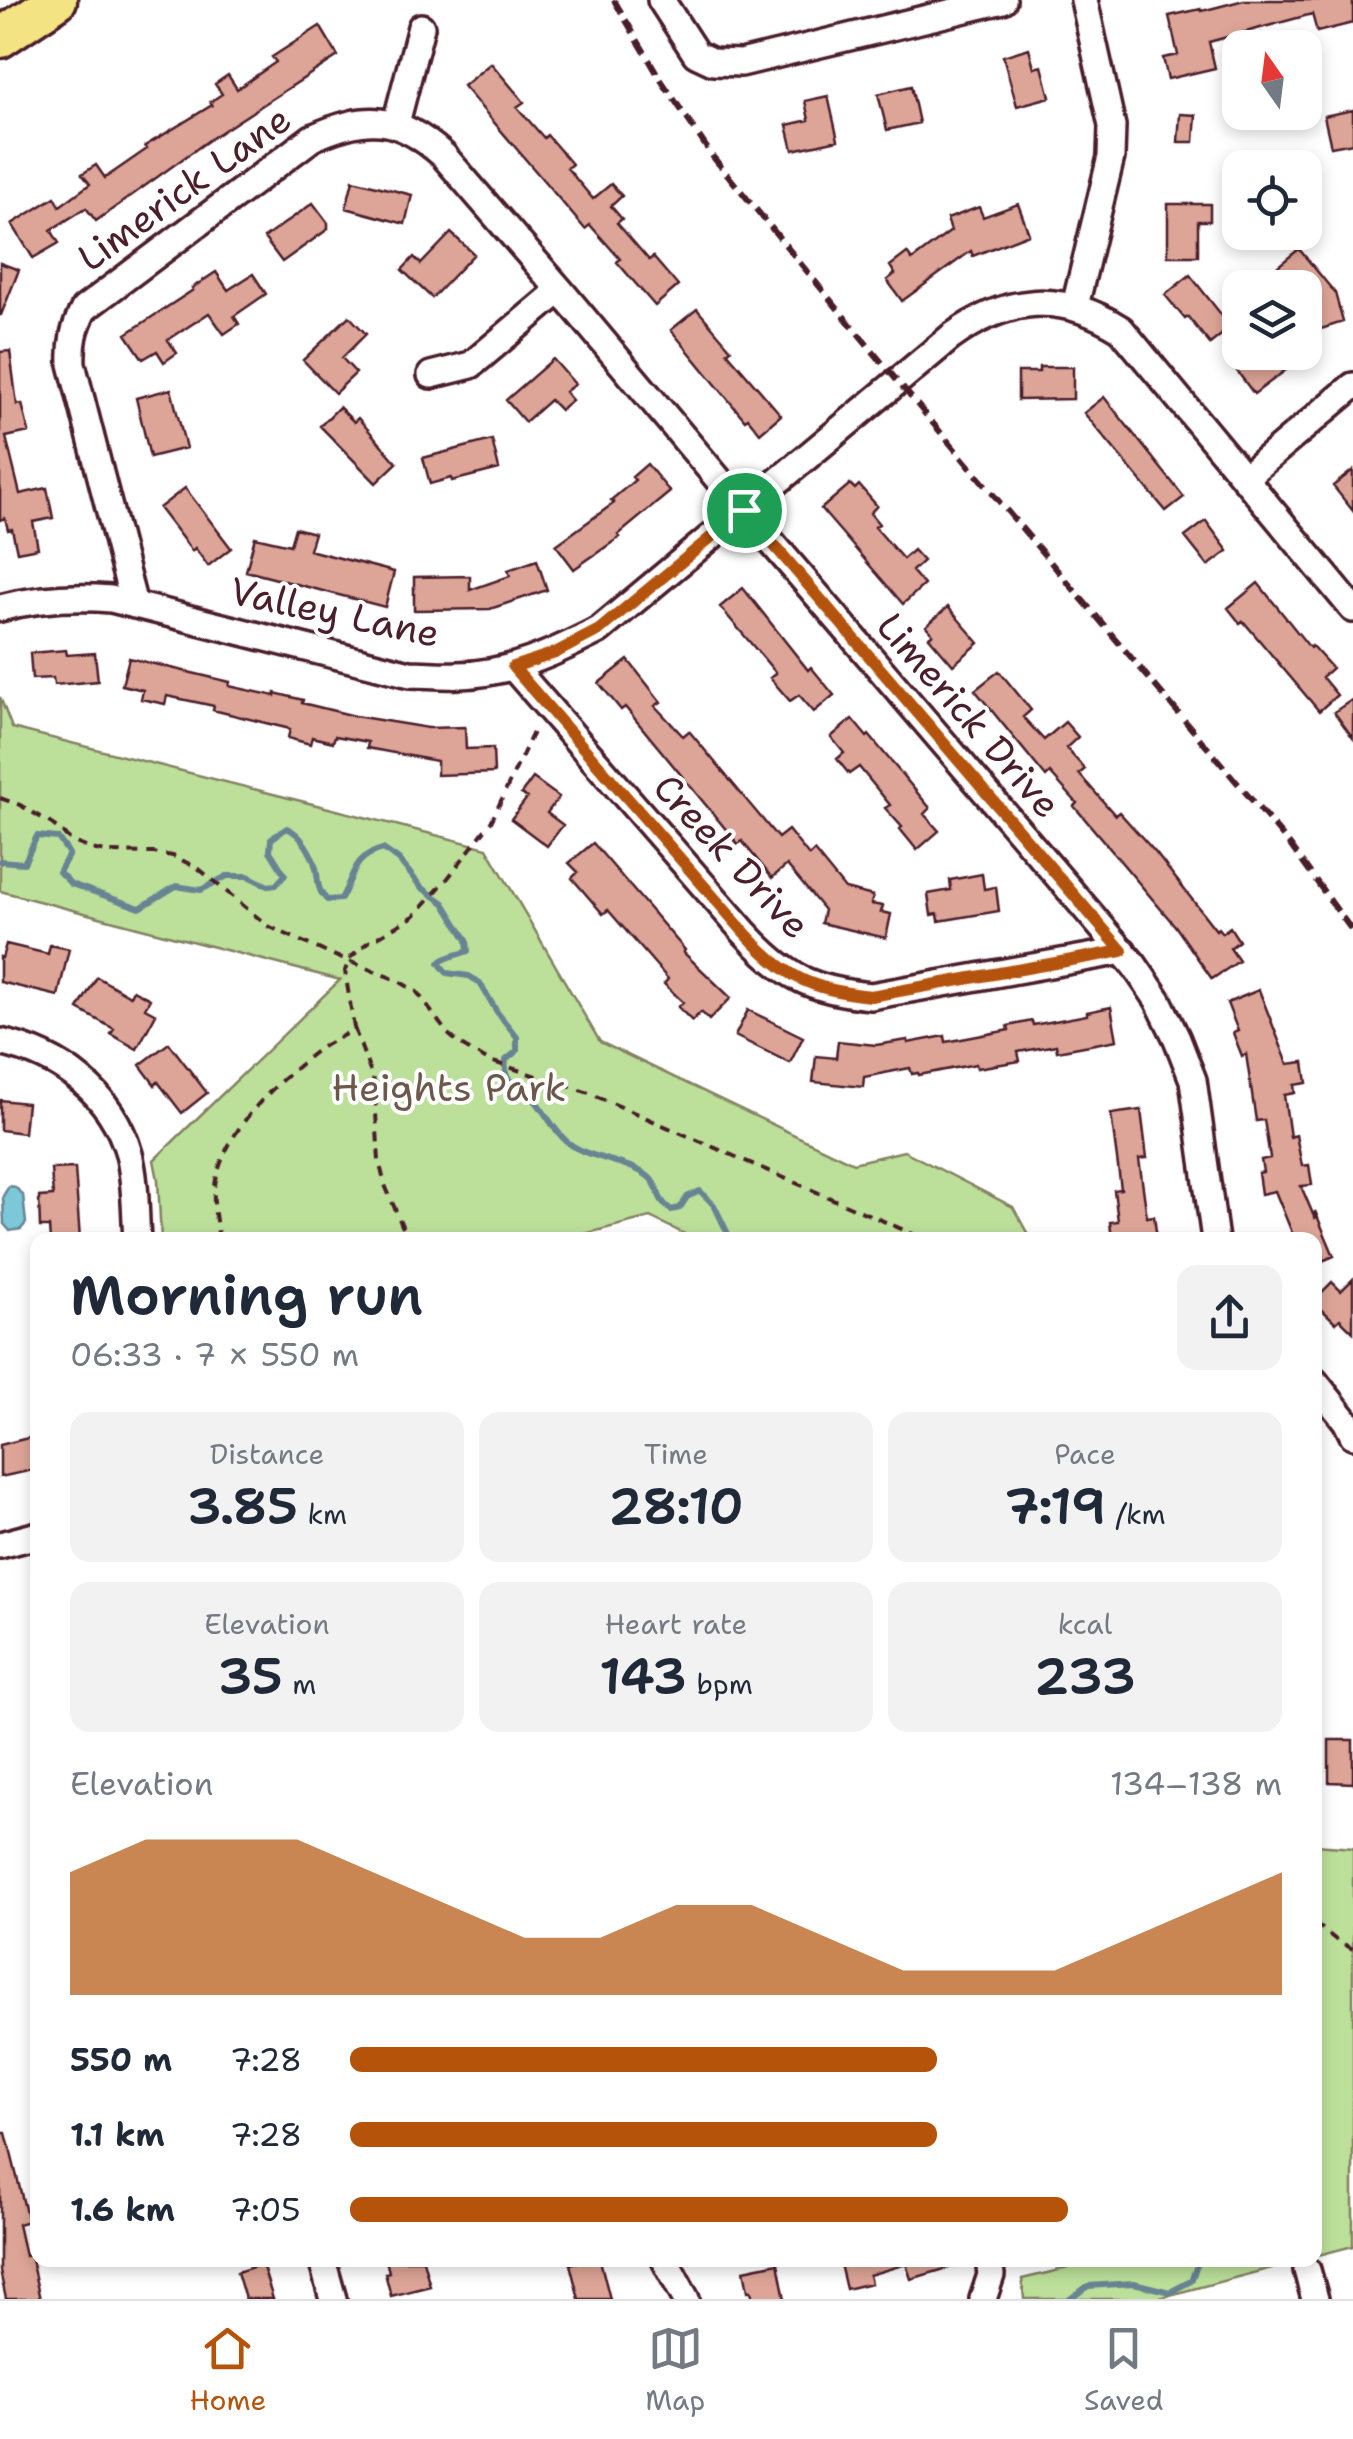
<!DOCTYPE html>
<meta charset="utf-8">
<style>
body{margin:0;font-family:"Shantell Sans",sans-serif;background:#f2f2f3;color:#1f2937;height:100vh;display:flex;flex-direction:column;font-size:38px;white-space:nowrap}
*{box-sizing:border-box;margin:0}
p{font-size:32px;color:#747a83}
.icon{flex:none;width:55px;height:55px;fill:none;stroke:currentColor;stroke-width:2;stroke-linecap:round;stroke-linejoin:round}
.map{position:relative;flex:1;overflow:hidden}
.details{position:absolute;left:30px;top:1232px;width:1292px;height:1035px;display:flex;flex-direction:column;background:#fff;border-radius:20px;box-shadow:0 5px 15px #0003}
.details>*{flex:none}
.needle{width:65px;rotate:346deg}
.tools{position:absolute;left:1222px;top:30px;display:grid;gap:20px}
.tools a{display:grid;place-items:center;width:100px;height:100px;border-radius:20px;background:#fff;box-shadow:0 5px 15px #0003;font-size:50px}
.pin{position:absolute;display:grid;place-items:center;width:85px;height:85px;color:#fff;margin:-42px;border:5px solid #fff;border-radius:50%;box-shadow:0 2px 10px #0007}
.round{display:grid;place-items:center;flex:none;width:105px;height:105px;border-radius:20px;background:#f2f2f3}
.head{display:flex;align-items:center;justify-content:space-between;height:170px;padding:0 40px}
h1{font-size:55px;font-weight:600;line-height:75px}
.figures{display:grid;grid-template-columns:repeat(3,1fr);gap:15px;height:170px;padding:10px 40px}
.figures div{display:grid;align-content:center;border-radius:20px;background:#f2f2f3;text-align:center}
.figures b{font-size:50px;font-weight:600}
.figures small{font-size:28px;font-weight:400}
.figures p{font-size:28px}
.chart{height:280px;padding:20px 40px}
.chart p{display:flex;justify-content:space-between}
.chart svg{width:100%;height:180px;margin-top:10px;fill:#b45309;opacity:.7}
ul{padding:0 40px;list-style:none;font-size:32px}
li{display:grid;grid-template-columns:160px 120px 1fr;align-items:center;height:75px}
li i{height:25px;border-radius:12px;background:#b45309}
.dock{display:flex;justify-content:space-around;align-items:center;height:140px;border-top:2px solid #e0e1e3;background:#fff;font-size:28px;color:#747a83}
.dock a{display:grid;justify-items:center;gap:5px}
.dock .selected{color:#b45309}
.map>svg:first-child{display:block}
.green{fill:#bce09a;stroke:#838062;stroke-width:2.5}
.water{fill:#7bc8d9;stroke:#678493;stroke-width:2.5}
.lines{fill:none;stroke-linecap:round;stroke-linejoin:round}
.stream{stroke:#678493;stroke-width:6}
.building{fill:#dda597;stroke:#4a1f2b;stroke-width:2.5}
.minor-casing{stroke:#4a1f2b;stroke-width:32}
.highway-casing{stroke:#4a1f2b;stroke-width:45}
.path{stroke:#4a1f2b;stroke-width:4;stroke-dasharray:10 8;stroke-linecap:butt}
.minor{stroke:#fff;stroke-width:25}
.highway{stroke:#f4e382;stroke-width:38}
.rail{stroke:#4a1f2b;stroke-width:6;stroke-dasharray:15 8;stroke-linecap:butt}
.route-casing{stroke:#fff;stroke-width:20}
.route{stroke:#b45309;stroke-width:12}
.labels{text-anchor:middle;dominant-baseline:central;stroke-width:8;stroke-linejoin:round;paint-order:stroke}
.street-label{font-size:38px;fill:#4a1f2b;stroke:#fff}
.park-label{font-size:38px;fill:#6c594c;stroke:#fff}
</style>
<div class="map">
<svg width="1353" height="2299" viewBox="0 0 1353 2299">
<rect width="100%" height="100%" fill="#fff"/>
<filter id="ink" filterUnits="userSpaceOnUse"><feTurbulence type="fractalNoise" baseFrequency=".01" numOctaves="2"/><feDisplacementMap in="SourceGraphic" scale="20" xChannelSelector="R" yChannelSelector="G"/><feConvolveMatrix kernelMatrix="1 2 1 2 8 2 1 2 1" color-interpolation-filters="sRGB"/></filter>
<g filter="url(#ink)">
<path class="green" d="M0,697l12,31 475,120 113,194 253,121 51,-12 109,56 18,33h-334l-47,-23 -89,23h-400l-3,-60 -4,-20 186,-180 -340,-89z
M1315,1845l38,3v398l-38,10z
M1101,2260h201l-147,39h-131l-2,-20z"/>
<path class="water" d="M9,1186l6,1 8,8 3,28 -5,6 -11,2 -6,-7 -1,-28z"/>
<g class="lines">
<path class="stream" d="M0,861l24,2 13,-27 21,2 11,16 -10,18 12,12 69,24 36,-22 25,4 26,-14h21l20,10 8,-1 9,-10 -15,-24 1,-12 16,-11c14,6 25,25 29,40 3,13 0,21 11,32l14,-1c14,-25 11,-42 42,-50l16,11 22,27 23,16 23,37 1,11c-10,4 -22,5 -29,12l8,10 22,3 11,7 17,29 20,25v14l-11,9c-3,26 10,21 24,35 15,14 23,37 40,49 22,16 61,17 80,34 11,10 4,19 21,32l9,-2 7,-11 13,-6 14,14 17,35
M1070,2299l18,-13 46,-3 36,9 21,-11 8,-21"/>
</g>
<path class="building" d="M1244,0h109v23l-36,9 -5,-18 -103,28 6,26 -47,11 -5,-21 15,-3 -9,-39 32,-7 1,2z
M320,26l18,30 -129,84 -113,81 -10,-13 -35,22 8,13 -26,15 -21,-34 43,-27 5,9 30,-22 -8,-10 14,-9 9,13 42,-29 -2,-3 67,-41 -2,-3 12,-8 -7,-10 13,-9 9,14 39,-27 -4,-5z
M1029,48l5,20 8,-2 8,31 -33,9 -14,-50z
M491,63l33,39 -7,5 27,31 3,-3 25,29 -5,4 26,31 18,-15 11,12 -11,10 11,13 -5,4 32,37 4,-3 25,29 -23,20 -38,-44 3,-3 -30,-34 -5,4 -122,-143z
M911,86l8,37 -32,7 -9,-36z
M828,96l10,44 -45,10 -6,-25 22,-5 -4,-19z
M1353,110v33l-22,4 -7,-31z
M1180,114l16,1 -2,27h-16z
M353,180l59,15 -7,29 -59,-16z
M313,203l15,20v6l-46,33 -18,-24z
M1018,204l11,30 -56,22 -2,-5 -69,50 -15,-21 8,-6 -5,-8 17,-13 5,7 39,-29 -4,-12 32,-12 4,10z
M1168,204h42v17h-12v35h-30z
M451,233l23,21 -42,44 -30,-28 12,-13 7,7z
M1299,249l36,44 8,29 -28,9 -10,-25v-18h-15l-12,-16 3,-3 -3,-3z
M0,263l19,7 -18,45h-1z
M216,272l12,18 25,-16 13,20 -32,22 5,8 -15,10 -15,-21 -41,27 9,13 -13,9 -7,-11 -14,8 -17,-25 67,-44 -1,-2z
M1190,275l41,52 -21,17 -22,-27 -3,2 -20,-24z
M697,309l34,40 -4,3 54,63 -21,18 -12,-15 -3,2 -74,-90z
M349,316l17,18 -24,24 14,15 -21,20 -32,-33z
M10,351l7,54 5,-1 7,28 -23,5 14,57 27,-6 6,30 -20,4 5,26 -21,4 -5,-23 -4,1 -3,-12 -5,2v-168z
M1262,352h48l-56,42 -17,-23z
M553,359l22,25 -10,8 7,8 -12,10 -10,-10 -25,22 -19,-22z
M1039,367h34v32l-55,1v-28h21z
M171,389l15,59 -36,9 -14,-59z
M1104,397l80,100 -18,14 -82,-98z
M339,407l15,15 4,-4 39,45 -21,20 -56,-57z
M492,440l7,29 -47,12 -1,-3 -21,6 -7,-26z
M647,464l23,28 -52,43 2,2 -46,32 -18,-24 58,-42 -3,-3 24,-20 -3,-3z
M1353,470v41l-20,-25z
M850,484l5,5 4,-4 18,21 -7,7 9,11 -4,3 28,32 10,-9 10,11 -11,10 12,14 -21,19 -82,-95z
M185,488l46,60 -23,18 -13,-18 -3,3 -33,-43z
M1206,521l22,30 -20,15 -23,-29z
M295,528l19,5 -5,17 85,22 -9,35 -139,-36 9,-34 35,8z
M537,560l10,30 -57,19 -76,1v-33l56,-1v14l40,-14 -2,-6z
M1258,583l52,65 2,-2 20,22 -10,9 15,18 -18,16 -76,-90 -3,2 -12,-15z
M743,588l65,82 3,-3 23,28 -20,17 -15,-17 -9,6 -20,-23 6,-5 -56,-66z
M948,607l31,36 -26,22 -24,-28 4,-3 -7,-8z
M66,650l1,5 28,-2 3,28 -44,4 -1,-7 -21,1 -2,-26z
M129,658l101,24 -1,4 46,10v-3l28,7 -1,3 53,13 73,12 37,-1 1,22 27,-1 1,25 -57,2v-14l-70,-13 1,-6 -33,-6 -2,6 -21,-5 -2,7 -22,-6 2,-9 -77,-19 1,-4 -47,-10 -2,8 -24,-5 2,-9 -21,-5z
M628,660l33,42 -6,4 28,30 6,-5 89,107 10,-8 21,26 5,-5 31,38 28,7 -2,8 12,2 -2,6 10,2 -5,24 -65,-15 3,-13 -37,-45 -15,13 -30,-37 -4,3 -113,-137 -4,3 -22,-27z
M999,671l32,39 -8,7 21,23 21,-18 13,15 -12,11 19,21 -6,5 36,41 4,-3 36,40 61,78 2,-2 4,5 8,-6 9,14 -9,7 9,13 -27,18 -36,-52 -102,-121 3,-3 -27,-30 -4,4 -71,-87z
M1353,699v39l-19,-26z
M852,719l15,18 2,-2 61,73 -6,6 15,17 -22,19 -17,-21 2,-2 -17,-19 5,-3 -31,-38 -10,7 -12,-15 7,-6 -13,-16z
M533,778l26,19 -12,16 16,12 -16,21 -36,-27 16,-21 -6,-4z
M593,843l92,107 -2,2 48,46 -22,22 -8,-8 -9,9 -14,-14 5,-5 -19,-18 4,-5 -60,-69 -5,4 -31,-36 6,-6 -9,-9z
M982,874l2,15 12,-2 3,24 -60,10 -1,-7 -7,1 -3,-21 23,-4 -1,-10z
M6,944l42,10 2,-9 19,4 -11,47 -58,-14v-25l2,1z
M97,977l33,19 3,-6 17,9 -5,9 11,6 -19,35 -26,-15 3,-5 -36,-20z
M1259,990l29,74 16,-2 3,21 -13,2 1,8 -11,2 6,42 6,-2 6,31 7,-1 3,20 -11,1 14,33v-8l19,45 -19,8v-24h-20l-20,-49 -14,3 -3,-21 5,-1 -2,-12 9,-2 -6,-38 -8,1 -10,-67 -4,2 -9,-23 5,-2 -11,-28z
M1111,1007l6,33 -60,11 -1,-6 -38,7 2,9 -43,7 -1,-4 -57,11 -1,-2 -6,1 -2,-6 -46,9 -1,10 -50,-5 3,-26 20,2 2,-17 38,4 32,-5v3l37,-7 1,6 63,-12 -1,-4 24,-5 1,4 54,-10v-3z
M748,1010l55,27 -13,26 -55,-27z
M169,1043l38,50 -25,20 -24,-31 -3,3 -15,-20z
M0,1100l27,3 -3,30 -24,-3z
M1141,1110l6,48 -8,1 8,58 7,-1 3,23 -45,1 -2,-18 8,-1 -4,-31 7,-1 -10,-75z
M75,1168l5,72h-30l-1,-13h-9l-1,-30 14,-1 -2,-27z
M1353,1279v53l-13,-13 -4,4 -21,-20v-4l17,-17 9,9z
M32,1437l6,32 -38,8v-32z
M1329,1740h24v43l-24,-1z
M0,2133h6l22,88 -10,3 7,32 5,-1 10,44h-34l-6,-28z
M386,2260h37l7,26 -39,10 -6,-23 4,-1z
M586,2260h14l10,39h-31l-9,-35z
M839,2260h122l1,4 -51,15 -5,-15 -37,11 2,8 -25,6z
M778,2263l7,36h-32l-2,-8h-3l-4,-21z
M262,2264l11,35h-28l-8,-27z"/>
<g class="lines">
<defs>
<path id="minor" d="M661,0l35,54 17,8 28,1 262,-63
M396,123l25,-96
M1075,306l36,-149 1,-31 -28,-126
M431,375l40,-10 89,-75
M1244,478l109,-92
M134,605l-62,-241c-1,-21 2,-36 12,-55l228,-171c55,-25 86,-23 131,17l117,135 184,220 390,455 24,35 19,39 16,41 22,160
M0,608c38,-10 72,-12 111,-9l299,75c16,0 32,2 48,1 51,-1 96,-22 141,-45l352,-293c57,-41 110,-46 170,-8l232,280
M513,667l231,265c41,45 66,58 127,64l252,-45
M0,1042c60,13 112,51 129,112 7,28 6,58 8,86
M1315,1382l31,39 7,14
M0,1545l38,-10
M322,2260l11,39
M665,2260l21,39
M1307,2270l8,29
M983,2299l8,-24 -2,-15"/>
<path id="highway" d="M0,38l57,-38"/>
</defs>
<use href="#minor" class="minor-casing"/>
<use href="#highway" class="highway-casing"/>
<path class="path" d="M0,798l20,7 32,19 21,18 18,7 15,3 47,1 20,3 25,12 70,58 57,26 72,28 20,12 30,41 14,12 26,15 102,33 338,147
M354,1028l20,54 5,79 6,24 18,43 -1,12
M219,1240c-2,-15 -6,-32 -5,-46 4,-58 58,-108 101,-142 12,-10 27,-14 39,-24l-9,-57 4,-12 18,-16 47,-27 34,-38 43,-56 44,-94
M1315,1923l21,17 17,9"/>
<use href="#minor" class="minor"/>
<use href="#highway" class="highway"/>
<path class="rail" d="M614,0l47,80 52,77 185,225 392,463 63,87"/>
</g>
</g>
<g class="lines" filter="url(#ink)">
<defs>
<path id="route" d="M744,510l378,441 -251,45c-61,-6 -86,-19 -127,-64l-231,-265 42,-14 44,-23z"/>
</defs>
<use href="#route" class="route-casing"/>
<use href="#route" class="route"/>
</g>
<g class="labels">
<g class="street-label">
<text transform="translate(184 188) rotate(-36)">Limerick Lane</text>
<text transform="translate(335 612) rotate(12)">Valley Lane</text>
<text transform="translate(969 715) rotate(49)">Limerick Drive</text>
<text transform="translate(732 856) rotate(47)">Creek Drive</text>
</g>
<g class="park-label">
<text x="449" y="1087">Heights Park</text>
</g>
</g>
</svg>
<div class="tools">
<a><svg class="needle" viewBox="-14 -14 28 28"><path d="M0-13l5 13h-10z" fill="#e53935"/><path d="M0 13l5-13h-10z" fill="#747a83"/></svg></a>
<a><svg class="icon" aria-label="locate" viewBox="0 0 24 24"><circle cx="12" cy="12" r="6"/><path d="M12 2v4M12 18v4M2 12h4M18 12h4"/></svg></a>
<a><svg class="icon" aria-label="layers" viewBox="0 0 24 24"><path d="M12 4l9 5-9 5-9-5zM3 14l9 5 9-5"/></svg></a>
</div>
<div class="pin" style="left:744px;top:510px;background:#1e9e55"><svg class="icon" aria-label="arrive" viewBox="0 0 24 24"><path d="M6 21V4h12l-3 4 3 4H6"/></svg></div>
<section class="details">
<div class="head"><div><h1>Morning run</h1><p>06:33 · 7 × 550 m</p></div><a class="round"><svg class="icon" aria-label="share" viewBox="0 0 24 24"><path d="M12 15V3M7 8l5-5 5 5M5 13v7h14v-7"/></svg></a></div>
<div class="figures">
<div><p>Distance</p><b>3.85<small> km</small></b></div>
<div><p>Time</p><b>28:10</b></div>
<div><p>Pace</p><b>7:19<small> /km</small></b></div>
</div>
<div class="figures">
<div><p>Elevation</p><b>35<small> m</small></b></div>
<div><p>Heart rate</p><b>143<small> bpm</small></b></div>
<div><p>kcal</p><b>233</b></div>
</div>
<div class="chart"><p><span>Elevation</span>134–138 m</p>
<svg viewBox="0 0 160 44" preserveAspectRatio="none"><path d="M0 44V14L10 6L20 6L30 6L40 14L50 22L60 30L70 30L80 22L90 22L100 30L110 38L120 38L130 38L140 30L150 22L160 14V44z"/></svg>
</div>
<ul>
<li><b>550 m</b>7:28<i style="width:63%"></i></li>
<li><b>1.1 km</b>7:28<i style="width:63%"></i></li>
<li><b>1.6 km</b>7:05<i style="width:77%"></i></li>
</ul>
</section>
</div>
<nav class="dock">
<a class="selected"><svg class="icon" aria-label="home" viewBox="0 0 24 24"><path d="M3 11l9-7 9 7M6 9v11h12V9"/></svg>Home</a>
<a><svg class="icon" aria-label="map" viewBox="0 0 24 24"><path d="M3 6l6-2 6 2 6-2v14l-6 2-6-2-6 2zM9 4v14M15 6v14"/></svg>Map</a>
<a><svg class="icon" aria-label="saved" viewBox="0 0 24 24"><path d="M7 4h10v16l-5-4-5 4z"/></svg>Saved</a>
</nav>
